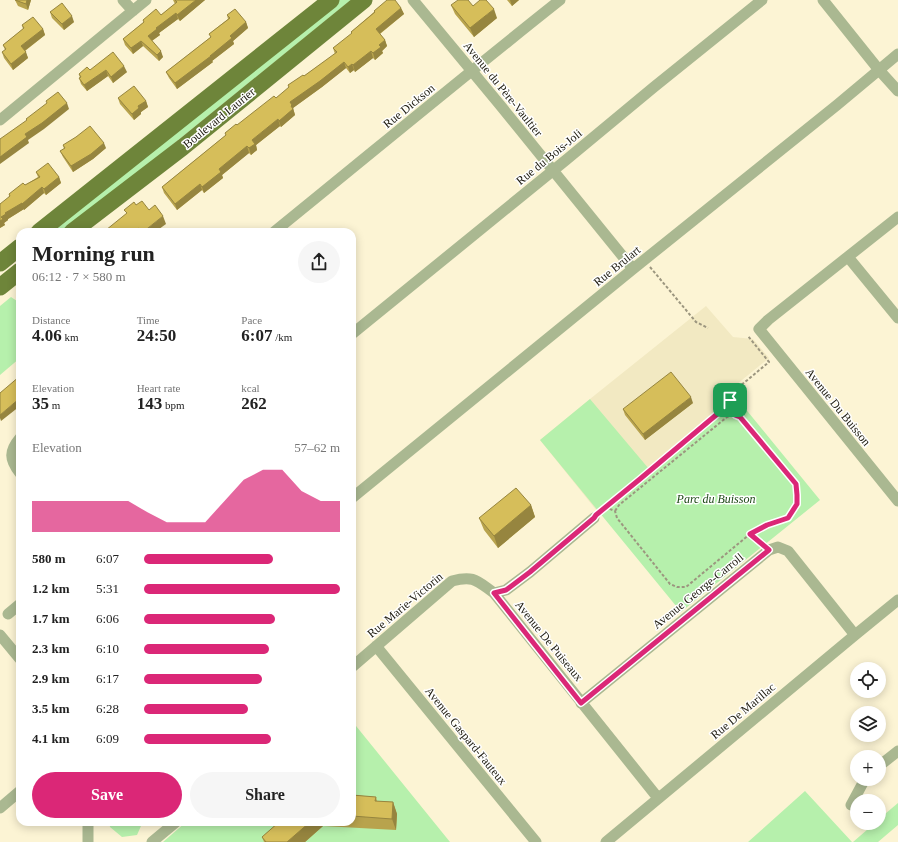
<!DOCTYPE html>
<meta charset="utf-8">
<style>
body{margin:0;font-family:Georgia,serif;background:#f6f6f6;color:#222;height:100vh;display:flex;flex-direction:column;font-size:15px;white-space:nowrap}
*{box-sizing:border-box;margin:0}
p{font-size:13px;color:#767676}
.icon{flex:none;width:22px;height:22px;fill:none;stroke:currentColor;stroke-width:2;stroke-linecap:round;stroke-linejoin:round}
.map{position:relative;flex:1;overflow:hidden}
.panel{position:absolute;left:16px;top:228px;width:340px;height:598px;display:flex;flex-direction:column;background:#fff;border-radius:12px;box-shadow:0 2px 10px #0003}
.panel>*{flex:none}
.controls{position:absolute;left:850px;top:662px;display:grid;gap:8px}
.controls a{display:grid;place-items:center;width:36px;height:36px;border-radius:50%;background:#fff;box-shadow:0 2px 10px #0003;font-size:20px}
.pin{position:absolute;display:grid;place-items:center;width:34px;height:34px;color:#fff;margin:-17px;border-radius:8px;box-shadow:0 2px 6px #0006}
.round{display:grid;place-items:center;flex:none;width:42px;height:42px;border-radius:21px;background:#f6f6f6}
.head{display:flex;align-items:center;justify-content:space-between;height:68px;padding:0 16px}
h1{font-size:22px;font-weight:700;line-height:30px}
.metrics{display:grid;grid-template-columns:repeat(3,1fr);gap:6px;height:68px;padding:4px 16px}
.metrics div{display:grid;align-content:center}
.metrics b{font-size:17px;font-weight:700}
.metrics small{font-size:11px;font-weight:400}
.metrics p{font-size:11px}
.chart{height:112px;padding:8px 16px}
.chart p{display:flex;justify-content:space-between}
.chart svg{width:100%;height:72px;margin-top:4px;fill:#db2777;opacity:.7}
.cta{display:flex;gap:8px;margin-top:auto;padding:8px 16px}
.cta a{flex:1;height:46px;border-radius:24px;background:#db2777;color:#fff;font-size:16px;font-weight:700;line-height:46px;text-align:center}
.cta a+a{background:#f6f6f6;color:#222}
ul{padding:0 16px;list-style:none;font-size:13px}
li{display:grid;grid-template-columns:64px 48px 1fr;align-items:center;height:30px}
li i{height:10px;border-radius:5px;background:#db2777}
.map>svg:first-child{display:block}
.built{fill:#f2e9c2}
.green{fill:#b6f0ac}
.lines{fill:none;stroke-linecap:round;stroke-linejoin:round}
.path{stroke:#9c967f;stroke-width:2;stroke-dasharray:3 2;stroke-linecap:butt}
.street{stroke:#aab891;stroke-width:11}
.primary{stroke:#6e853a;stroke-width:17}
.wall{fill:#b8a34d}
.shaded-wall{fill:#96853f}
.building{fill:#d6be5a;stroke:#96853f}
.route-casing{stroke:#fff;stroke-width:8}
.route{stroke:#db2777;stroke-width:5}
.labels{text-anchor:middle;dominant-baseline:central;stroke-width:3;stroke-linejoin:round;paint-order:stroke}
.street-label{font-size:12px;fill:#1e1b0f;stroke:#fff}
.park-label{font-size:12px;font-style:italic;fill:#1c4715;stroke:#fff}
</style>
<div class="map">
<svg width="898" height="842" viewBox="0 0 898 842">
<rect width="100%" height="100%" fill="#fcf4d4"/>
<path class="built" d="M706,306l27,31 20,2 16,19 -44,36 1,10 -77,65 -52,42 -57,-71 50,-41z"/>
<path class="green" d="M339,0h12l-222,180 -69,52h-13z
M11,297l9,6v55l-20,17v-69z
M735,396l85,104 -139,112 -141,-172 50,-41 59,70z
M352,721l98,121h-287l23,-20h166z
M805,791l47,51h-104z
M898,803v22l-20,17h-25l22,-19h4v-4z
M109,822h29l3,4 -4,9 -15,2 -12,-10z"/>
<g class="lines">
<path class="path" d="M650,267l46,55 12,6
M730,400l6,9 -1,6
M605,507l10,4 2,7 53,66 7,3h9l64,-53 17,-9 21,-7 9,-13v-10l-1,-11 -56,-67 -5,-2 -8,2 -108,88 -4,6
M601,510l39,-31 88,-74 5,-13 36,-30 -21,-26
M750,534l11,10"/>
<path class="street" d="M123,0l10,11
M413,0l87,105 133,164
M823,0l56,70 19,21
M0,120l146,-120
M898,217l-130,103 -9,9 139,172
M274,232c95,-77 190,-156 286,-232
M848,257l50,61
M352,334l214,-174 88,-73 108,-87
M20,438c-11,13 -11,21 0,35
M352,498l281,-229 204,-164 61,-51
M494,593l164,205
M8,614l12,-10
M0,635l20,24
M376,646l160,196
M352,667l100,-86c22,-6 25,0 42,12l12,-3 24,-18 64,-54
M581,703l188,-153 9,-3 10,4 67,84
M879,766l19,-15
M851,805l14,-26
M0,808l20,-17
M88,822v20
M152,842l24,-20
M606,842l249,-207 43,-35"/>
<path class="primary" d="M39,232l292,-232
M72,232l111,-85 181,-147
M0,263l20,-16
M0,287l20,-16"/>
</g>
<path class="wall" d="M15,0h16l-3,10 -10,-4z
M173,0h32l-25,21 -2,-2 -19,14 1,2 -8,6 11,16 -4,4 -16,-15 -10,8 -8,-9 -2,-6 21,-17 -1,-2 18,-5 14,-11z
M507,0h12l-7,6z
M451,5l46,13 -23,19 -19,-23z
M401,8l3,6 -24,20 5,6 2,6 -5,5 1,2 -8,7 -2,-2 -18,14 -1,-2 -4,3 -4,-5 -24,19 -29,21 2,7 -14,12 -1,-1 -24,19 1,5 -6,5 -2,-2 -27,22 1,3 -19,15 -2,-3 -25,20 -13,-17 -2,-6 64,-52 -1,-2 12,-8 39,-27 13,-10 -1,-3 16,-9 31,-22 -2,-6 19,-14 -1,-2 23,-20v-1z
M50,12l24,10 -10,8 -12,-12z
M227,15l19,7 2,6 -15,13 1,3 -22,17 1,1 -36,27 -8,-11 -3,-6 45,-35 -2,-3 19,-15z
M22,25l21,4 2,6 -20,16 3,7 -15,12 -9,-12 -2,-6 3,-2 -2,-5 20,-16z
M90,70l37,2 -14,11 -5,-7 -21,15 -6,-7 -2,-6h1l-1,-4z
M118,98l28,3 2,6 -7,5v2l-7,6 -14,-16z
M63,145l43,3 -13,11 -20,13 -10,-15 -3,-6 4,-2z
M36,172l23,5 2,6 -15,12 -2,-2 -20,17v-1l-16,10v1l-4,3 1,2 -5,3 9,-32v-2l16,-9 13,-8z
M693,403l-48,37 -20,-25 -2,-6z
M531,505l4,12 -37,31 -14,-18 -5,-12z
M352,795l24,2 1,4 16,1 4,12 -1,16 -73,-4 -18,16h-41l-2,-5 17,-15h73z"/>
<path class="shaded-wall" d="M27,0h4l-3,10 -2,-6z
M196,0h9l-25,21 -3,-6z
M510,0h9l-7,6z
M401,8l3,6 -26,21 -2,-6z
M494,9l3,9 -23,19 -4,-9z
M176,13l2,6 -19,14 1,2 -10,7 -2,-6 8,-8z
M72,16l2,6 -10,8 -2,-6z
M246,22l2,6 -15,13 1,3 -22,17 1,1 -36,27 -2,-6z
M43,29l2,6 -22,17 -2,-6z
M385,40l2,6 -5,5 1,2 -8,7 -2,-7 6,-8z
M141,41l2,5 -10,8 -2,-6z
M161,51l2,6 -4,4 -2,-6z
M371,51l2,7 -18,14 -2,-7z
M26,52l2,6 -15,12 -2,-6z
M344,62l2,6 -24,19 -29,21 2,7 -14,12 -2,-6 11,-19z
M352,64l2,6 -4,3 -2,-6z
M124,66l3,6 -14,11 -2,-6z
M106,70l2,6 -21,15 -3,-6z
M146,101l2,6 -7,5v2l-7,6 -2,-6 6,-8z
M67,103l2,6 -25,20 -16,11 1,3 -29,21v-7l25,-23z
M278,119l2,7 -24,19 1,5 -6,5 -2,-7 3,-8z
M104,143l2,5 -13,11 -20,13 -2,-6z
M247,146l2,7 -27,22 1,3 -19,15 -2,-6 17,-18z
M59,177l2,6 -15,12 -2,-6z
M200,184l2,6 -25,20 -2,-6z
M42,187l2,6 -20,17 -2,-6z
M22,203l2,6 -16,10v1l-4,3 1,2 -5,3v-7l1,-4 4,-4z
M163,216l3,8 -11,8h-12z
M139,228l1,4h-6z
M691,397l2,6 -48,37 -2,-6z
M20,398v8l-19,15 -1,-3v-3z
M531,505l4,12 -37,31 -4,-12z
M393,802l4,12 -1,16 -4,-11z
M310,822h12l1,4 -18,16h-18z"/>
<path class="building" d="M15,0h12l-1,4z
M175,0h21l-19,15 -1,-2 -20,15 1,1 -9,7 13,15 -4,4 -16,-14 -10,7 -8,-9 21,-17 -1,-2 13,-11 5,6 16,-13z
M387,0h8l6,8 -25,21 9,11 -6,5 2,2 -8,6 -2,-2 -18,14 -1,-1 -4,3 -4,-5 -24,19 -30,21 2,3 -1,1 2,3 -14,12 -1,-2 -26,21 3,4 -6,4 -2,-2 -28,23 2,3 -19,15 -2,-3 -25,20 -13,-17 64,-52 -1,-2 11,-9 1,1 37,-29 2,2 13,-11 -1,-2 15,-10 1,1 33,-24 -4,-4 19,-15 -1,-1 24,-20 -1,-1z
M458,0h10l5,6 7,-6h6l8,9 -24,19 -19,-23z
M62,3l10,13 -10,8 -12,-12z
M235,9l11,13 -16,14 2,2 -22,18h1l-36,27 -9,-11 45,-35 -2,-3 21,-16 -3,-3z
M33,17l10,12 -22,17 5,6 -15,12 -9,-12 4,-3 -3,-4 21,-17 -2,-3z
M113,52l11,14 -13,11 -5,-7 -22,15 -5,-7 2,-1 -2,-3 8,-7 3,3z
M134,86l12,15 -8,5 1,2 -7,6 -14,-16z
M58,92l9,11 -25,20 -17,11 2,3 -27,20v-18l27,-19 -1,-1 21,-16 -1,-2z
M90,126l14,17 -13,11 -20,12 -11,-15 5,-3 -2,-3 13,-8z
M48,163l11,14 -15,12 -2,-2 -20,17v-1l-17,10 1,1 -5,3 2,2 -3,2v-17l10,-8 -1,-2 14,-11 2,2 15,-8 -4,-5z
M142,201l7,9 6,-5 8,11 -20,16h-1l-3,-4 -5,4h-27l-1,-2 21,-17 -3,-3 10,-8 2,3z
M671,372l20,25 -48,37 -20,-25z
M20,376v22l-20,17v-22z
M516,488l15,17 -37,31 -15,-18z
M352,795l24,2 -1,4 18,1 -1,17 -40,-3z
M279,822h31l-23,20h-21l-4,-5z"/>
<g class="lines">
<defs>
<path id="route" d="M730,400l6,9 -1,6 5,2 56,67 1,11v9l-9,14 -21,7 -17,9 19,16 -188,153 -87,-110 12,-3 24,-18 64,-54 2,-3 44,-36 88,-74z"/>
</defs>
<use href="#route" class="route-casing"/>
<use href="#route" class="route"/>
</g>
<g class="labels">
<g class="street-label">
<text transform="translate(503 89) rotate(51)">Avenue du Père-Vaultier</text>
<text transform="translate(409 106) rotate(-39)">Rue Dickson</text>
<text transform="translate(219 118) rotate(-39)">Boulevard Laurier</text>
<text transform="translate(549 157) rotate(-39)">Rue du Bois-Joli</text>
<text transform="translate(617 266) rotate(-39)">Rue Brulart</text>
<text transform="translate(838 407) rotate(51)">Avenue Du Buisson</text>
<text transform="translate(698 591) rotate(-39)">Avenue George-Carroll</text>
<text transform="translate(405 605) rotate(-40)">Rue Marie-Victorin</text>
<text transform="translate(549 641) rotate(51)">Avenue De Puiseaux</text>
<text transform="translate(743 711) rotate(-40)">Rue De Marillac</text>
<text transform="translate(466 736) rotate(51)">Avenue Gaspard-Fauteux</text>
</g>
<g class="park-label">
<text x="716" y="499">Parc du Buisson</text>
</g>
</g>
</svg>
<div class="controls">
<a><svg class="icon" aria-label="locate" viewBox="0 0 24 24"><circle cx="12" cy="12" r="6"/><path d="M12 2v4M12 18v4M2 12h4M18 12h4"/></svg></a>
<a><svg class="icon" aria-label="layers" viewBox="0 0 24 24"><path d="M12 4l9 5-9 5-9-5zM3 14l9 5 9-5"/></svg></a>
<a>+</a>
<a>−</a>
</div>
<div class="pin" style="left:730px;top:400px;background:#1e9e55"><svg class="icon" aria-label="arrive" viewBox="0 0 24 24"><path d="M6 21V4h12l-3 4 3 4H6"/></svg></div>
<section class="panel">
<div class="head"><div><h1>Morning run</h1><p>06:12 · 7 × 580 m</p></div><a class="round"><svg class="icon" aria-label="share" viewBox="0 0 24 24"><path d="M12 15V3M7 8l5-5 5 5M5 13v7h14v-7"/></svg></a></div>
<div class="metrics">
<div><p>Distance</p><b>4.06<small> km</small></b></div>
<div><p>Time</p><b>24:50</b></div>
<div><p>Pace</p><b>6:07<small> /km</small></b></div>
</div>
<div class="metrics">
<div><p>Elevation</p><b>35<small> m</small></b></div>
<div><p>Heart rate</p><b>143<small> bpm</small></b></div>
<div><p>kcal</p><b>262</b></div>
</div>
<div class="chart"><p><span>Elevation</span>57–62 m</p>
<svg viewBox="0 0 160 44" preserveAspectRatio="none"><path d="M0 44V25L10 25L20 25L30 25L40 25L50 25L60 32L70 38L80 38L90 38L100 25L110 12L120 6L130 6L140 19L150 25L160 25V44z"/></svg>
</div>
<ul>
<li><b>580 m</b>6:07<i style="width:66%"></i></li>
<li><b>1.2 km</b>5:31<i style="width:100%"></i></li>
<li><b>1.7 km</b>6:06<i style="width:67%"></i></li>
<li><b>2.3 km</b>6:10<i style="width:64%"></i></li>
<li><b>2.9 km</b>6:17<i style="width:60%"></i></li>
<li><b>3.5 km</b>6:28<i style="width:53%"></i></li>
<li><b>4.1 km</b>6:09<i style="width:65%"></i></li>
</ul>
<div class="cta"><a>Save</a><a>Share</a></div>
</section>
</div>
